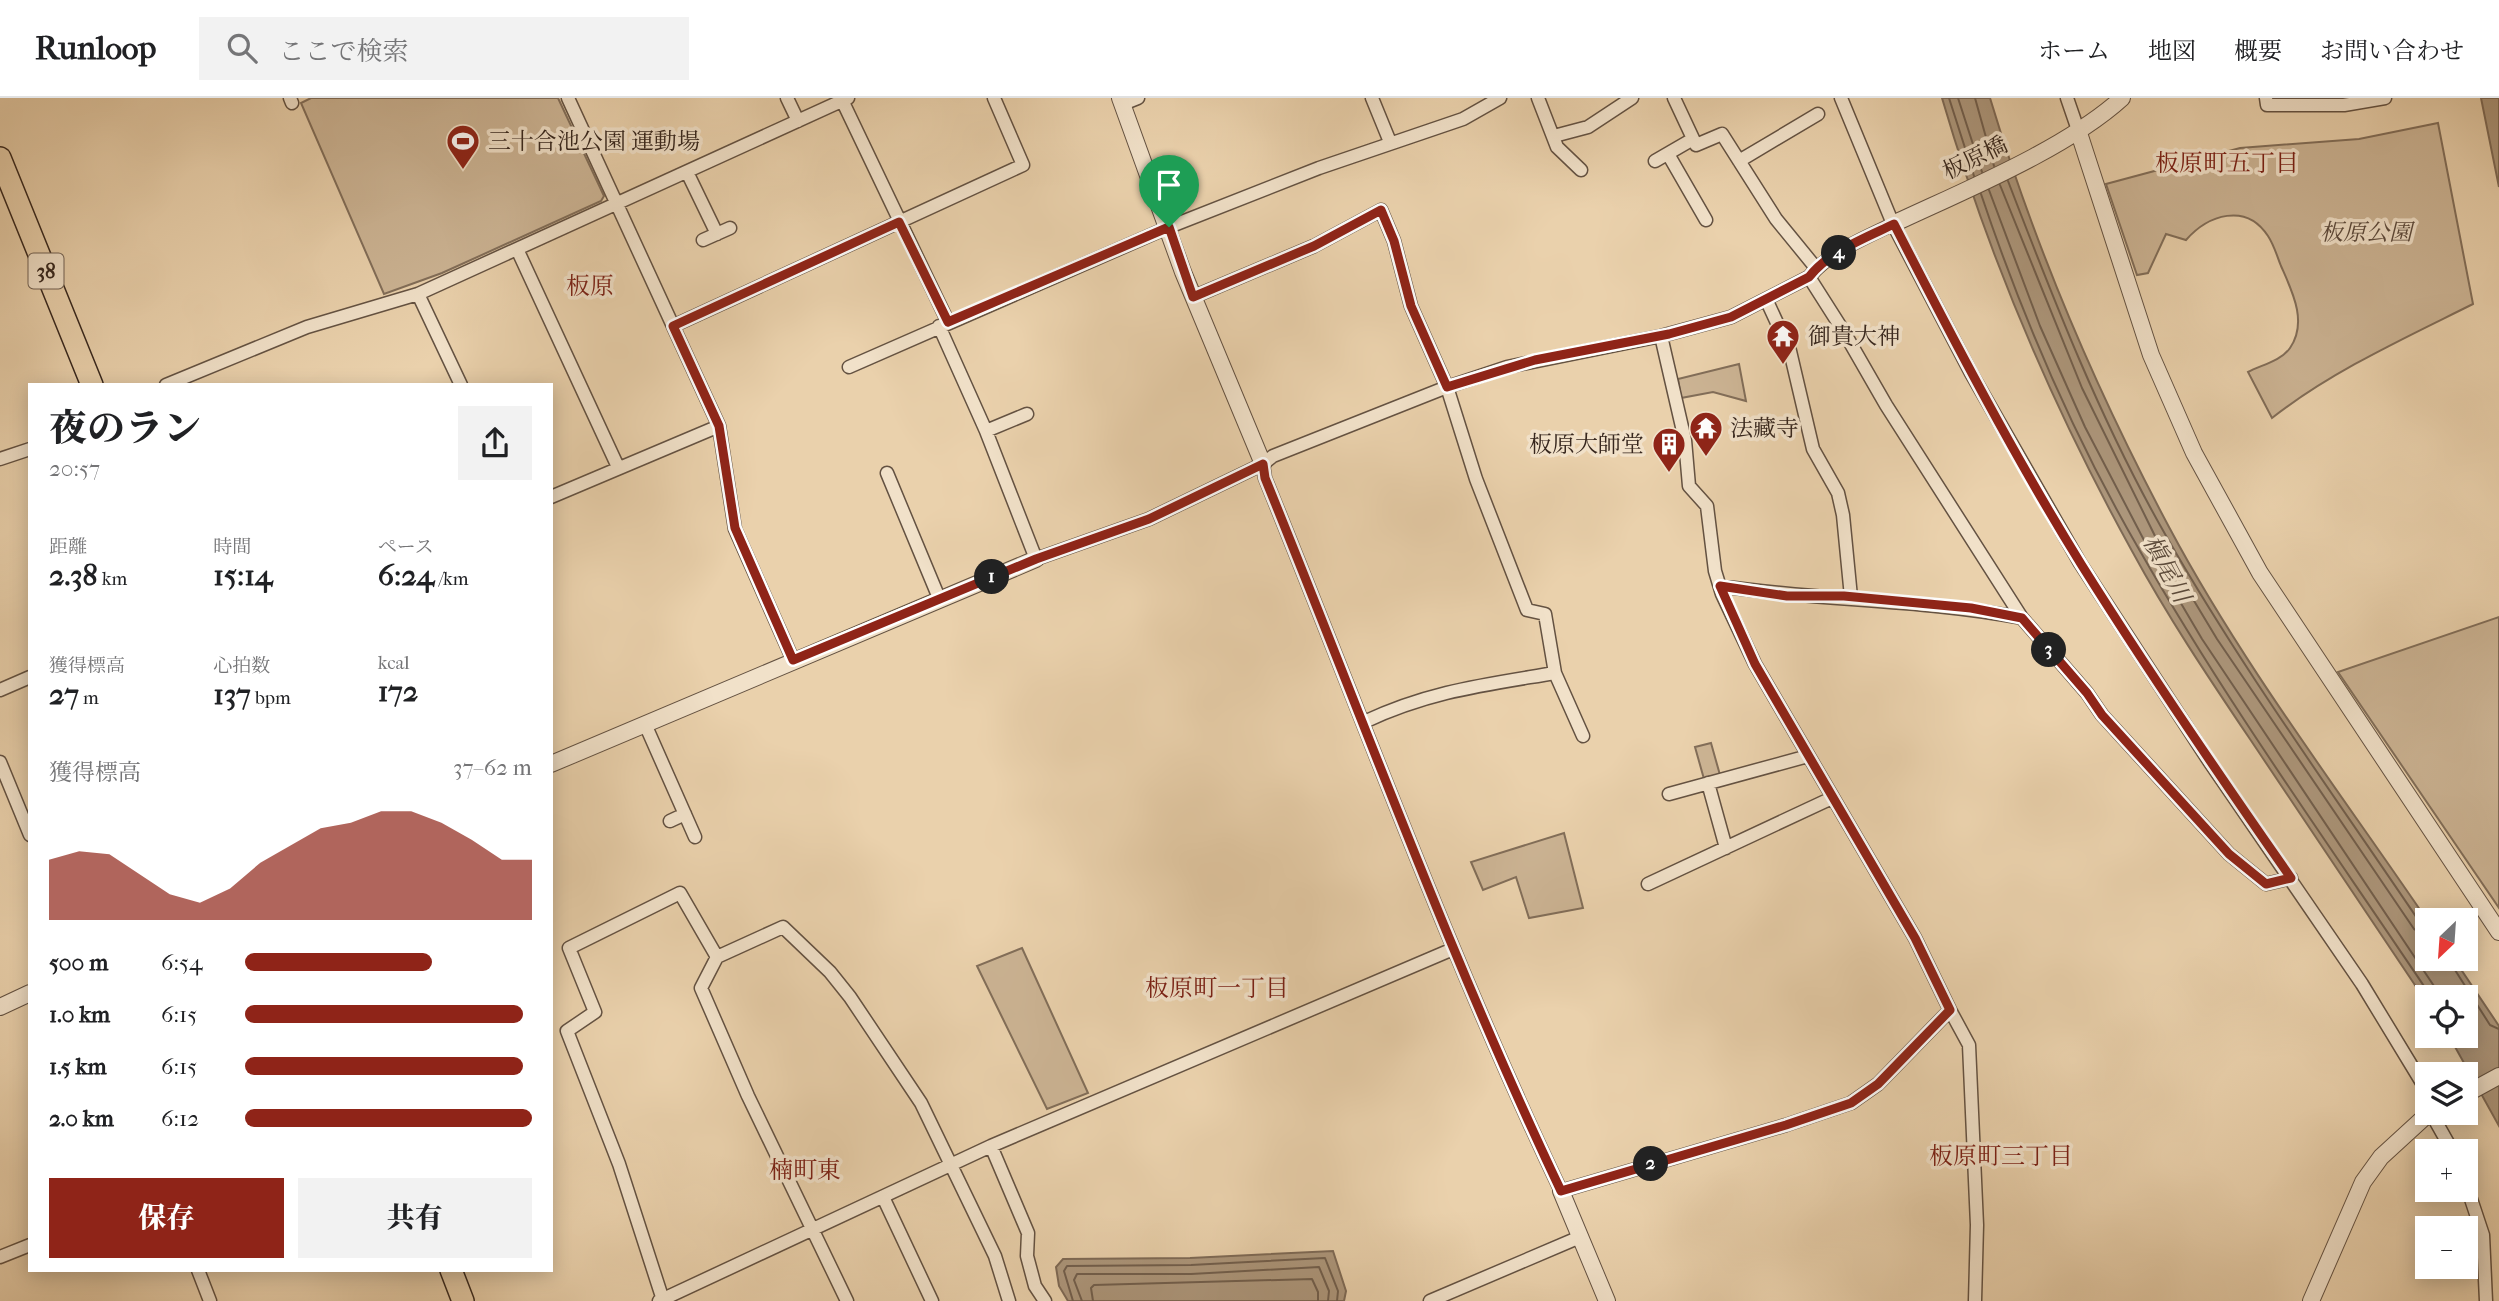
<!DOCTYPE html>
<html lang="ja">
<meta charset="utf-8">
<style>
body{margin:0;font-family:"IM FELL French Canon","Noto Serif JP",serif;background:#f2f2f2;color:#202124;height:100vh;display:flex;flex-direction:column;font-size:26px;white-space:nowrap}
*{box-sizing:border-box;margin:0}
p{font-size:23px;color:#757577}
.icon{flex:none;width:38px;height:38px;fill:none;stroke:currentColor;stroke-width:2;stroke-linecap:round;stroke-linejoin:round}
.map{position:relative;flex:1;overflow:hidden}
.side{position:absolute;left:28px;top:285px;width:525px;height:889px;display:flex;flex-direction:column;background:#fff;border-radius:0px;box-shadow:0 4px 18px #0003}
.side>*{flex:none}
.needle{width:46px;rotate:205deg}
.fabs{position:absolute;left:2415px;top:810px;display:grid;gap:14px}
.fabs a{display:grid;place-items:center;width:63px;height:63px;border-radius:0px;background:#fff;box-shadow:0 4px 18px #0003;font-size:35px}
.pin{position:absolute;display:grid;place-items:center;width:60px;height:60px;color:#fff;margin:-72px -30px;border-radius:50% 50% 50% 0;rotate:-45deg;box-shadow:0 0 7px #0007}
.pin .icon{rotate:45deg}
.km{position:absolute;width:35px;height:35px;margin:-18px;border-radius:50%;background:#222;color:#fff;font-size:19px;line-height:35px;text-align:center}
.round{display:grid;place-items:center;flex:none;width:74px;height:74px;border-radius:0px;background:#f2f2f2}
.summary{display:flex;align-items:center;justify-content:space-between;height:119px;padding:0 21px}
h1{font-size:38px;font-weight:800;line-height:52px}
.metrics{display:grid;grid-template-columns:repeat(3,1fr);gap:10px;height:119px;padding:7px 21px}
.metrics div{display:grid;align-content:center}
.metrics b{font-size:30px;font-weight:800}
.metrics small{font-size:19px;font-weight:400}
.metrics p{font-size:19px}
.chart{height:196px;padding:14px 21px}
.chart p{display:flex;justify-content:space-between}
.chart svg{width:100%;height:126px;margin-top:7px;fill:#8f2418;opacity:.7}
.cta{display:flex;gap:14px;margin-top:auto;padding:14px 21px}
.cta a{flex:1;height:80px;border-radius:0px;background:#8f2418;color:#fff;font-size:28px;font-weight:800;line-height:80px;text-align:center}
.cta a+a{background:#f2f2f2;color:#202124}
ul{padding:0 21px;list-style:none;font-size:23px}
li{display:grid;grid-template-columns:112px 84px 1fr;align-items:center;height:52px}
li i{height:18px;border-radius:9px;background:#8f2418}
header{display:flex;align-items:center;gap:42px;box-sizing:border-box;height:98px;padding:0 35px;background:#fff;border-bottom:2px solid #e0e0e0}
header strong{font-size:33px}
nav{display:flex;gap:38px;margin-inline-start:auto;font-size:24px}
.search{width:490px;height:63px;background:#f2f2f2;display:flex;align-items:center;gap:18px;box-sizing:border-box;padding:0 24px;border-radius:0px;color:#757577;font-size:26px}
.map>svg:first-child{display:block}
.green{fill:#ccb494;stroke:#826e59;stroke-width:2}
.water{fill:#ad977c;stroke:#7e6a56;stroke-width:2}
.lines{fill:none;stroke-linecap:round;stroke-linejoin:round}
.shore{stroke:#725f4d;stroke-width:2}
.minor-casing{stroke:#645242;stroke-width:15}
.tertiary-casing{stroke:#645242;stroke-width:18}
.primary-casing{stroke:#37271e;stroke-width:24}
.minor{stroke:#f1e1c9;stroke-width:12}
.tertiary{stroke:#f1e1c9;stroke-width:16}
.primary{stroke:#ead1ac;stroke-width:21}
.route-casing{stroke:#fff;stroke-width:14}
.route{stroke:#8f2418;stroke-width:9}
.labels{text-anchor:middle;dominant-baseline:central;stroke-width:7;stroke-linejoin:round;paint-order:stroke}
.shield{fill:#f1e1c9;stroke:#6f5f51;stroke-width:2}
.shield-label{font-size:21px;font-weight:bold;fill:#37271e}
.poi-label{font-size:23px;fill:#37271e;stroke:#f1e1c9;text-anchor:start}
.street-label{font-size:23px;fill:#37271e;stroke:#f1e1c9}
.park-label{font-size:23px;font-style:italic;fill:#5c4a3c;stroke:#f1e1c9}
.neighbourhood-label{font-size:24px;fill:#7a1f14;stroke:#f1e1c9}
.water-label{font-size:24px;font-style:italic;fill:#5a493a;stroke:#f1e1c9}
</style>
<header>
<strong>Runloop</strong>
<div class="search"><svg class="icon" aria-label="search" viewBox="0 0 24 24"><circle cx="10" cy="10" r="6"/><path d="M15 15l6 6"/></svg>ここで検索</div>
<nav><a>ホーム</a><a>地図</a><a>概要</a><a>お問い合わせ</a></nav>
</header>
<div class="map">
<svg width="2499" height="1203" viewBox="0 0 2499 1203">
<rect width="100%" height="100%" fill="#ead1ac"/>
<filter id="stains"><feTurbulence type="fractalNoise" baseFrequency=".00286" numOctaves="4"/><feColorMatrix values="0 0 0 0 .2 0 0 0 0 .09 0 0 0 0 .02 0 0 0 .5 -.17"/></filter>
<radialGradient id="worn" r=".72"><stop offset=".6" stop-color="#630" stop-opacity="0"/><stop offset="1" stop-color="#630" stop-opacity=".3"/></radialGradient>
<path class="green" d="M311,0h247l46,98 -3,5 -159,72 -58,21 -83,-191z
M2438,25l35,181c-68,34 -141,67 -201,114l-24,-46c13,-7 33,-11 42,-24 18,-26 2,-57 -9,-82 -4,-10 -7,-21 -13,-30 -22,-34 -60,-21 -82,4l-20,-6 -18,39 -11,2 -31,-91 134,-36 119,-9z
M1739,266l7,37 -33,-9 -32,6 -3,-19z
M2499,519v291l-161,-236z
M1711,645l9,32 -16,4 -9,-32z
M1564,735l19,75 -54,10 -13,-41 -33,13 -12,-28z
M1022,850l66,145 -41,16 -70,-143z"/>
<path class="water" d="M1942,0h48c45,149 106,292 179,429 73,137 171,265 258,393v39h27l45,67v100l-50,-90h17v-38h-39v5c-55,-82 -110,-164 -165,-246 -45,-67 -91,-134 -130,-206 -79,-143 -144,-296 -190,-453z
M2481,0h18v89z
M1333,1153l13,40 -2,10h-276l-9,-15 -3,-19 7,-8 127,-1z"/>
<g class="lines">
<path class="shore" d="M1949,0l25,78
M1958,0l24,74
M1975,0l19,68
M2008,83c46,120 93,241 157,353 77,135 169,261 256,390l6,3
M2000,87l82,203 73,148 62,103 197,290 13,7
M1989,92l51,136 45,101 61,117 56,95 240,359
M1981,96c41,122 94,245 159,357 88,154 193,299 292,447
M2448,861l42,66 9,4
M1073,1203l-9,-30 3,-5 124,-1 134,-7 13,33 -1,10
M1082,1203l-8,-21 3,-6h114l128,-7 10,24 -1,10
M1093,1203l-2,-13 3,-3 218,-6 6,13v9"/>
<defs>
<path id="minor" d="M290,0l2,5
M568,0l151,328 16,103 58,131
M787,0l11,23
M841,0l107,224
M1372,0l18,44
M1538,0l19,49 24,23
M1674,0l22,47 26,-11 54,85 40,49
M1841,0l52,126 78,149 109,190 129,198 153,223 65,107
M2067,0l11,32
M2266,0l1,7h77l41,-7
M1123,6l15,-6
M1554,38l34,-9 44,-29
M1668,56l38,66
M1655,63l38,-22
M1739,63l79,-47
M687,74l30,62
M703,142l27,-12
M517,151l101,218
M1809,179l35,55 42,73 136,213 65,75 15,22 127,139 37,30 25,-6
M418,196l43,91
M1193,199l121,-51 67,-36 13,31 17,65 36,81 29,92 51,131 18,4 10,59 28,63
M1766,201l24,52 23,98 25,44 5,22 8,82
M673,228l350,-161 -29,-67
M939,228l47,105 50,128 113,-40 114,-55 10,-8 174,-69 60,-20 154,-31 70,-19 78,-40c20,-25 56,-39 84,-53
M849,269l320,-140 150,-59 144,-49 37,-21
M166,287l141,-58 111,-33 430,-196
M986,333l41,-17
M0,361l30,-10
M1263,366l2,14c97,238 185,480 296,713l225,-66 65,-22 27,-19 72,-74 -35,-72 -160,-274 -33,-70 -7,-23 -8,-65 -18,-20 -4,-46 -24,-104
M887,375l52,125
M551,399l168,-71
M1720,488c100,15 202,13 302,32
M0,592l30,-13
M1364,624c66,-31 120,-37 191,-49
M645,626l50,113
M0,664l30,73
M1708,685l18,65
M1669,696l139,-38
M670,723l15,-7
M1648,786l184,-86
M1950,912l19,35 8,180 -2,76
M2431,1015l22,39
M991,1048l37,87 -1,23 8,30 10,15
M2466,1086l17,51 3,66
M883,1099l49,104
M0,1159l30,-12
M198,1172l12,31
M663,1202l-44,-136 -52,-133 28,-19 -26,-64 111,-55 37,64
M659,1203l332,-155 462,-197
M847,1203l-99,-205 -47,-108 16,-31 66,-30 47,45 20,25 71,106 74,153 14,45
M1430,1203l150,-64"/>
<path id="tertiary" d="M1120,0l63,174 80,192
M2078,32l73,225 43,98 66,120 239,359
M1893,126c70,-33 173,-75 229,-126
M551,666l485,-205
M0,909l30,-14
M2466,996l33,-18
M1561,1093l46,110
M2311,1203l52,-119 18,-25 48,-44"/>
<path id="primary" d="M0,60l92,227
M451,1172l12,31"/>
</defs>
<use href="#minor" class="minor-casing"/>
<use href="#tertiary" class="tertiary-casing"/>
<use href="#primary" class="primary-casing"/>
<use href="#minor" class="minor"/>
<use href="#tertiary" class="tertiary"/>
<use href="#primary" class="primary"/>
</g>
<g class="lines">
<defs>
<path id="route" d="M1381,112l13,31 17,65 36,81 88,-27 134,-26 62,-17 78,-40c19,-25 56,-39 85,-53 59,115 119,230 187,340 67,107 138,211 210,314l-25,6 -37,-30 -127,-139 -15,-22 -65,-75 -51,-10 -127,-12h-57l-67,-10 35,78 160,274 35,72 -72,74 -27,19 -65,22 -225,66c-111,-233 -199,-475 -296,-713l-2,-14 -114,55 -113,40 -243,101 -58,-132 -16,-102 -46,-100 226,-104 49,100 221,-95 24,70 121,-51z"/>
</defs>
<use href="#route" class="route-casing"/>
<use href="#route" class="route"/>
</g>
<defs>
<symbol id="stadium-pin" viewBox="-11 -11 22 30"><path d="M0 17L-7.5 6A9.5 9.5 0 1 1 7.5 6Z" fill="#8f2418" stroke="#f1e1c9"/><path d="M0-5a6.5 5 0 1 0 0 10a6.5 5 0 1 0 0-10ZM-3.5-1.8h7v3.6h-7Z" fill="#fff"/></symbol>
<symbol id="temple-pin" viewBox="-11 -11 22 30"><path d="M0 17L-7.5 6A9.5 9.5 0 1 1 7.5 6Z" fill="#8f2418" stroke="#f1e1c9"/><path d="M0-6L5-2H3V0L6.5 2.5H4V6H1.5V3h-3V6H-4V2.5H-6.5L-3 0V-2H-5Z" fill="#fff"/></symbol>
<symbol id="building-pin" viewBox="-11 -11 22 30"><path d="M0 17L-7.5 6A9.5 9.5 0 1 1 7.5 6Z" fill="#8f2418" stroke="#f1e1c9"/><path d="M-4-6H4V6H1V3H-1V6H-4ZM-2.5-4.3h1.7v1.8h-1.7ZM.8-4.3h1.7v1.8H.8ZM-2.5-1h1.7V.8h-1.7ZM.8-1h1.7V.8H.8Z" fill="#fff"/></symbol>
</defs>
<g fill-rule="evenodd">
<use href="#stadium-pin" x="444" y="24" width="38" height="52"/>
<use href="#temple-pin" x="1764" y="219" width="38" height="52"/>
<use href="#temple-pin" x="1687" y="311" width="38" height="52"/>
<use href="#building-pin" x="1650" y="327" width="38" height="52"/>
</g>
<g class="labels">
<rect class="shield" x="28.5" y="155.5" width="35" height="35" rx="5"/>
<g class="shield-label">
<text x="46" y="173">38</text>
</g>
<g class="poi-label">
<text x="488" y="43">三十合池公園 運動場</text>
<text x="1808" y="238">御貴大神</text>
<text x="1730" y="330">法藏寺</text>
<text x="1644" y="346" text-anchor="end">板原大師堂</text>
</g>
<g class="street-label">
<text transform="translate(1975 60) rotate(-26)">板原橋</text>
</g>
<g class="park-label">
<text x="2366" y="134">板原公園</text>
</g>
<g class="neighbourhood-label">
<text x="2227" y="65">板原町五丁目</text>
<text x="590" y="188">板原</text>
<text x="1217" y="890">板原町一丁目</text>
<text x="2001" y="1058">板原町三丁目</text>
<text x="805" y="1072">楠町東</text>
</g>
<g class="water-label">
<text transform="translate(2167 471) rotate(62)">槇尾川</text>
</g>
</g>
<rect width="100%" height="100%" filter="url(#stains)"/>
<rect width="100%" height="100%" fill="url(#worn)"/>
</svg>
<div class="fabs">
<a><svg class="needle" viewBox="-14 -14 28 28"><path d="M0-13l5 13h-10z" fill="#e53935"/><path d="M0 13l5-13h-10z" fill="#757577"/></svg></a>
<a><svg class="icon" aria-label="locate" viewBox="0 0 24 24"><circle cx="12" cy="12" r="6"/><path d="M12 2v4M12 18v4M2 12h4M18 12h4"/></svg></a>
<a><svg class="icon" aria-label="layers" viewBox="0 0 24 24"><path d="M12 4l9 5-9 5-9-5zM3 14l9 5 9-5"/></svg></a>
<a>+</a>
<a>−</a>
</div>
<div class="pin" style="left:1169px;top:129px;background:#1e9e55"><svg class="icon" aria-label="arrive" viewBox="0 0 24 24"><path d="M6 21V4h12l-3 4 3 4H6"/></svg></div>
<b class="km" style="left:992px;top:479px">1</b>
<b class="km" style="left:1651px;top:1066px">2</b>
<b class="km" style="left:2049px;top:552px">3</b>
<b class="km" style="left:1839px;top:155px">4</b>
<section class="side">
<div class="summary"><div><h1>夜のラン</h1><p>20:57</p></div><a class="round"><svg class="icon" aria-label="share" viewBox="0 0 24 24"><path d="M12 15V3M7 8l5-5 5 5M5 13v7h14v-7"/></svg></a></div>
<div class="metrics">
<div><p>距離</p><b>2.38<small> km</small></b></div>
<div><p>時間</p><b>15:14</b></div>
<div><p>ペース</p><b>6:24<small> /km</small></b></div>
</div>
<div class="metrics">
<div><p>獲得標高</p><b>27<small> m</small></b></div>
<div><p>心拍数</p><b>137<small> bpm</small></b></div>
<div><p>kcal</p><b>172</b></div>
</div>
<div class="chart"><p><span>獲得標高</span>37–62 m</p>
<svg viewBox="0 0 160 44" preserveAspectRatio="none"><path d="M0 44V23L10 20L20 21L30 28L40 35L50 38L60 33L70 24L80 18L90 12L100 10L110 6L120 6L130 10L140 16L150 23L160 23V44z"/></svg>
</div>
<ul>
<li><b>500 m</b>6:54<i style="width:65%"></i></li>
<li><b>1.0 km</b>6:15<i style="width:97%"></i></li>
<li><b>1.5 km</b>6:15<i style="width:97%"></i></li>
<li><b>2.0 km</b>6:12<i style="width:100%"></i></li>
</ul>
<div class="cta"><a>保存</a><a>共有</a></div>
</section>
</div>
